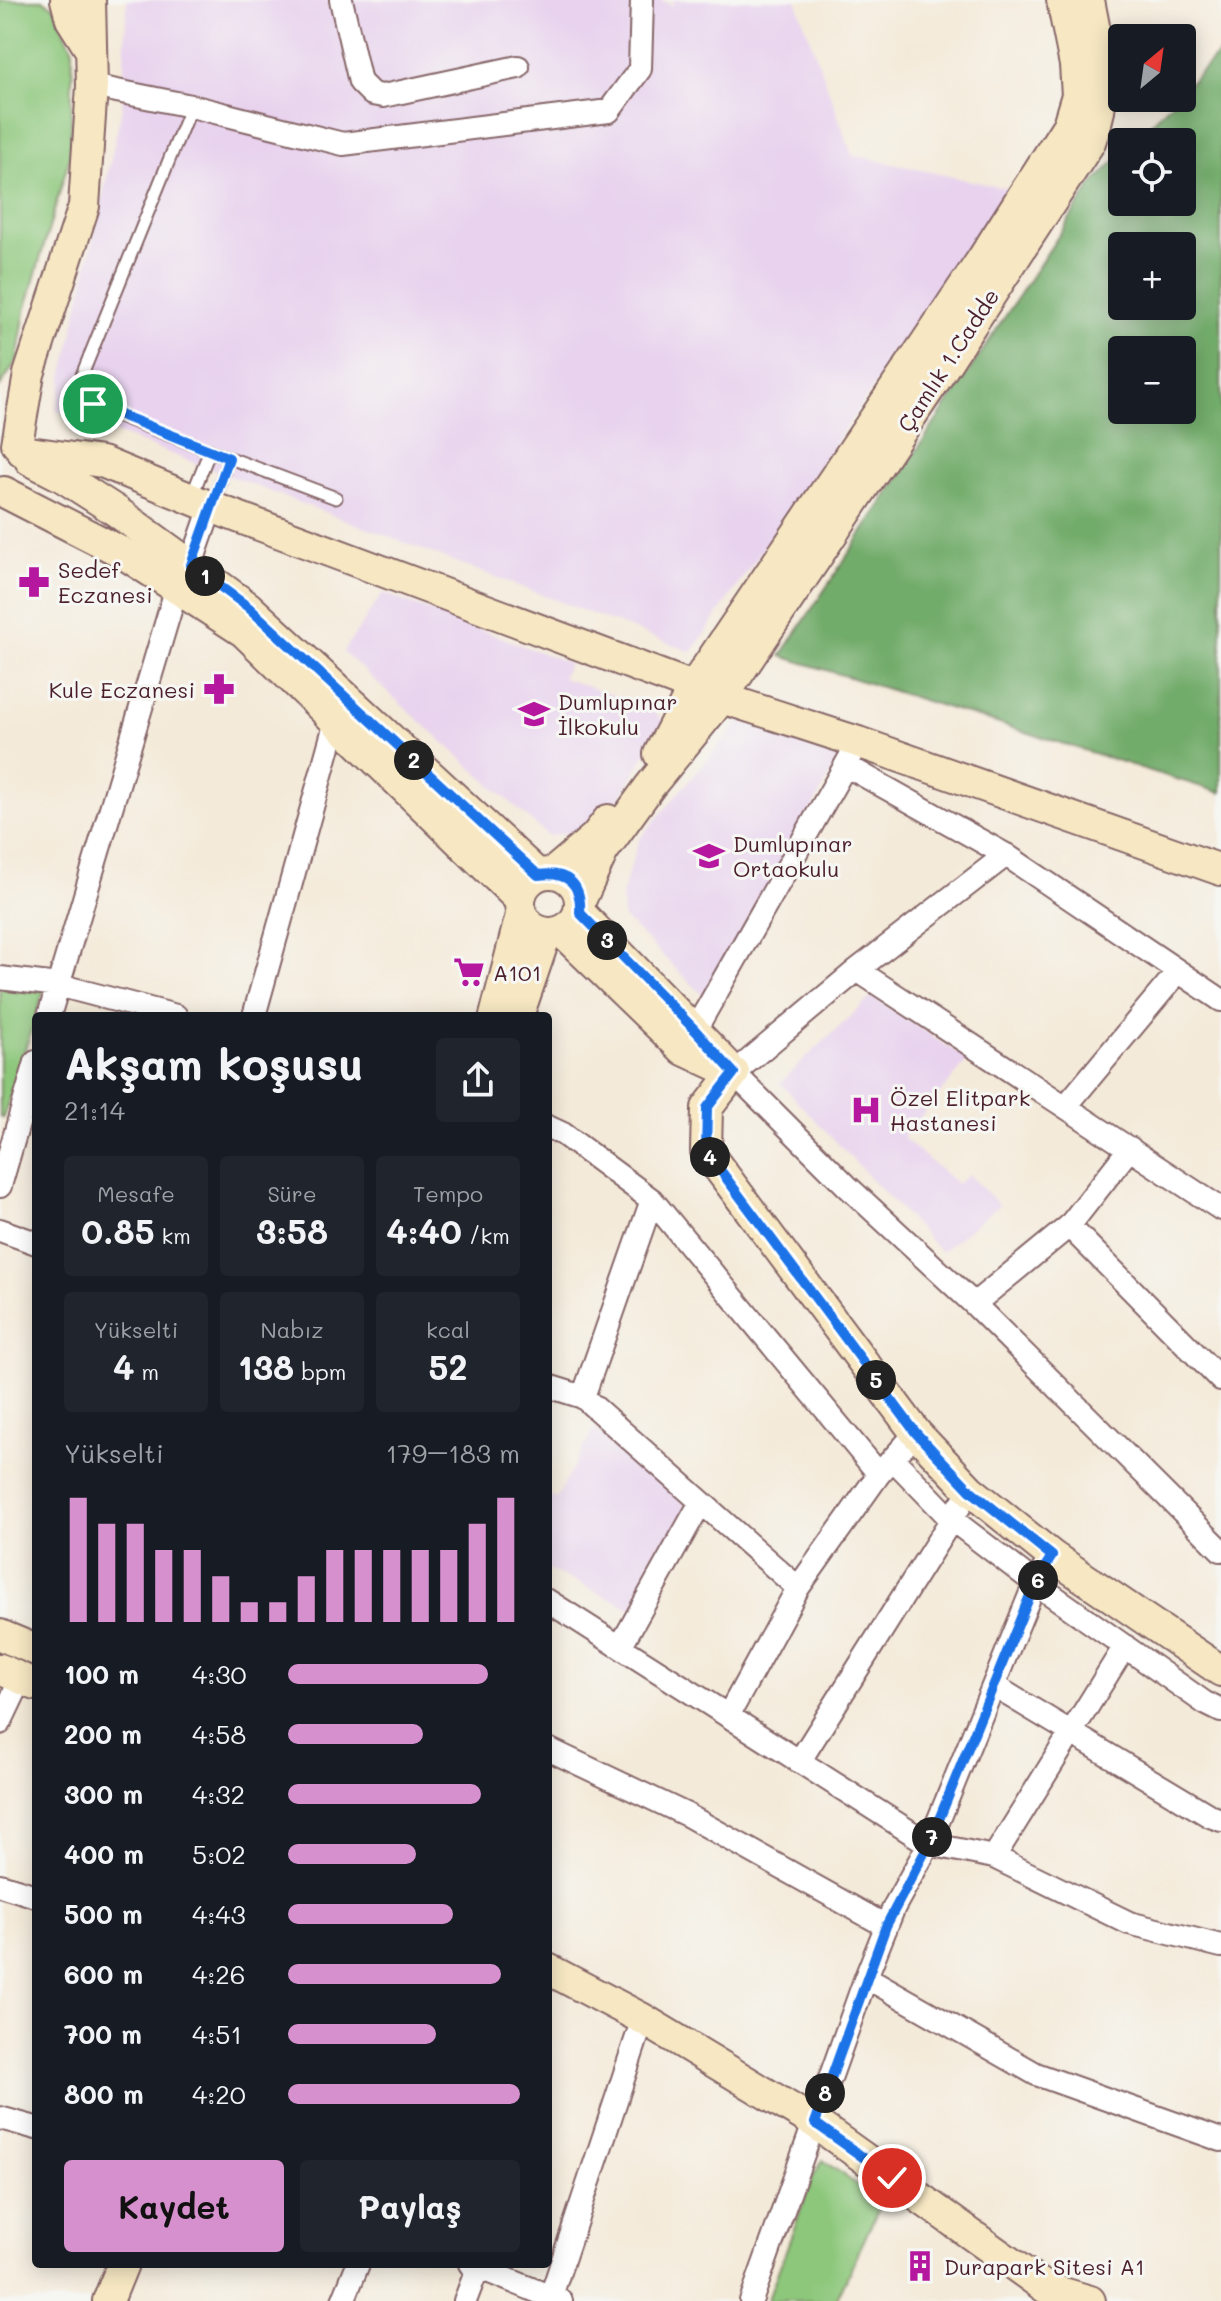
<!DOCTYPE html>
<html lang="tr">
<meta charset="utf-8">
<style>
body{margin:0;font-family:Mali,sans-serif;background:#20242c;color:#f1f3f6;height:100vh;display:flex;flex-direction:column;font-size:30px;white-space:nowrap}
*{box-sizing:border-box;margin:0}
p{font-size:26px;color:#9ea1a6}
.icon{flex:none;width:44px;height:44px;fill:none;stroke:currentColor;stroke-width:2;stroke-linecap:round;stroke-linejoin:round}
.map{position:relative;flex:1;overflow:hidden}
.drawer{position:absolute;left:32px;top:1012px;width:520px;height:1256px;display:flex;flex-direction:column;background:#171b24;border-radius:8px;box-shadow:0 4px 20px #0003}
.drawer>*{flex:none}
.needle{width:52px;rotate:29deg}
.controls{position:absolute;left:1108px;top:24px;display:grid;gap:16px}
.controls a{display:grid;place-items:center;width:88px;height:88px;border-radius:8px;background:#171b24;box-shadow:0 4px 20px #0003;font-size:40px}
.pin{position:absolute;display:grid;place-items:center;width:68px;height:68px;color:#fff;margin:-34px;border:4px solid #fff;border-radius:50%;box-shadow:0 2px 8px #0007}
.km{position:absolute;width:40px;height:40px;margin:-20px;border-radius:50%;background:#222;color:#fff;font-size:22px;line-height:40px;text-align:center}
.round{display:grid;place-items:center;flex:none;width:84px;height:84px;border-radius:8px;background:#20242c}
.overview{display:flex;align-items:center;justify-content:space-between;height:136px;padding:0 32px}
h1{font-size:44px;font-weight:700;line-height:60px}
.figures{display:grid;grid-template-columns:repeat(3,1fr);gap:12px;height:136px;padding:8px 32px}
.figures div{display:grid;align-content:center;border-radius:8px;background:#20242c;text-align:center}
.figures b{font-size:34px;font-weight:700}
.figures small{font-size:22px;font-weight:400}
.figures p{font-size:22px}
.chart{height:224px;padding:16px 32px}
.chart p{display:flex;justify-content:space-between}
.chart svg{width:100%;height:144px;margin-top:8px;stroke:#d690ce;stroke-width:6}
.button{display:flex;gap:16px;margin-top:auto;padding:16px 32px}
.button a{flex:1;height:92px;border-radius:8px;background:#d690ce;color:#111;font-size:32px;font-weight:700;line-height:92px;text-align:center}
.button a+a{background:#20242c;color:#f1f3f6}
ul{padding:0 32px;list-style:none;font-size:26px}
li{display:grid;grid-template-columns:128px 96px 1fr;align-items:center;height:60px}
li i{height:20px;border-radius:10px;background:#d690ce}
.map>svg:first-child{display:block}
.built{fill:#e8d2ee}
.green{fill:#8dc77b;stroke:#6c7353;stroke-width:2}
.forest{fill:#72ac6b;stroke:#5e664b;stroke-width:2;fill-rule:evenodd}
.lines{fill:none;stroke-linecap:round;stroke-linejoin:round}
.lane-casing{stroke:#866668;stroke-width:15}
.street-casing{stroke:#866668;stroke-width:26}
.secondary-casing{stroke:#866668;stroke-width:34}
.lane{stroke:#fff;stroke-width:11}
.street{stroke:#fff;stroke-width:22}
.secondary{stroke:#f7e8c3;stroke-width:30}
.route-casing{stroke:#fff;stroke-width:16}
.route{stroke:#1a73e8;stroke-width:10}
.labels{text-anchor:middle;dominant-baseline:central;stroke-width:6;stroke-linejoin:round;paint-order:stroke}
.street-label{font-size:22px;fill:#4a1f2b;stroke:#f6f6f2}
.poi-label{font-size:22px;fill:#4a1f2b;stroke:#f6f6f2;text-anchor:start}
</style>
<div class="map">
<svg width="1221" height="2301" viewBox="0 0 1221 2301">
<rect width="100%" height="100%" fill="#f6f6f2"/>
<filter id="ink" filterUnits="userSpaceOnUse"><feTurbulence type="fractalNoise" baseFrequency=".0125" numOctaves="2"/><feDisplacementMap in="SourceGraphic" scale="16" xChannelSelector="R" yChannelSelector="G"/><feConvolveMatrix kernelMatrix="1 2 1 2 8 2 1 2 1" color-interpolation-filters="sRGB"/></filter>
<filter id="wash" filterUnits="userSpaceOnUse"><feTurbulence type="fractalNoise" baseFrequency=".006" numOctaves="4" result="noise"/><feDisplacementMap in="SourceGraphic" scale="32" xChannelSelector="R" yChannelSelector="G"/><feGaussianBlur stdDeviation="1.8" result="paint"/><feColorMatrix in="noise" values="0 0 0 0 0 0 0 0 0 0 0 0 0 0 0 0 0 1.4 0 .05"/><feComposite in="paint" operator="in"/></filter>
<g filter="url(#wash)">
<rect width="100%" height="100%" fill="#f4ead9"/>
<path class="built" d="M127,0h534l13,6 -2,-6h124l56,155 157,34 -317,463 -636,-242 66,-302z
M383,593l186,70 -7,15 84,28 19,16 -52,87 -29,21 -36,6 -205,-184z
M741,720l98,39 -132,240 -84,-82 -1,-24 18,-55z
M872,996l96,64 -65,78 54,46 12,-9 30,30 -58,47 -161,-169z
M595,1427l92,79 -51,105 -88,-42v-73l8,3z"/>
<path class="green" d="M0,0h42l12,7 19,43 -3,106 -45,155 -8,49 -17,27z
M0,984l44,6 -41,128 -3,-1z
M823,2160l58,43 -45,98h-69l47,-126z"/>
<path class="forest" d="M1221,51v742l-440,-137 311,-471 30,-31v48h60v-60h-49l43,-44h6v-7zM1122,246h60v60h-60zM1122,350h60v60h-60z"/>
</g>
<g filter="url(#ink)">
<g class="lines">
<defs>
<path id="lane" d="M191,106l-109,269 2,17 16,17 236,89
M191,498l19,-48
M212,506l17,-48"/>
<path id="street" d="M341,0l19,82 12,12 11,2 135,-29
M92,86l99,20 152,38 266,-33 31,-42 2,-69
M847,766l159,89 215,145
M1006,855l-149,115 -123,103 113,113 127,118 247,246
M857,970l364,239
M0,978l58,7 118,31
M49,1016l128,-429 14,-22 20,-58
M254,1016l82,-295
M695,1030l157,-276
M1066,1106l111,-133
M548,1127l15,7 89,66 227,274
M0,1186l36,-124
M1069,1226l152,154
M0,1230l36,13
M974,1304l95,-78 61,-78
M548,1386l35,11 215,191
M583,1397l69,-197
M894,1460l56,58 85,65 170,120 16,8
M548,1601l381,243 65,13 135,66 92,23
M620,1647l81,-145
M994,1686l216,130 11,4
M728,1716l70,-128 81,-114 37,-41
M0,1723l21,-44
M548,1749l139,66 199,111
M799,1762l171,-272
M994,1857l131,-211
M0,1885l36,11
M866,1977l170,97 185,66
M0,2118l36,10
M470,2264l91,37
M551,2296l92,-277
M343,2301l15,-37
M465,2301l13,-34
M751,2301l115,-324 28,-70 35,-63 106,-261 17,-27"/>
<path id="secondary" d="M66,0l5,19 17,27
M17,444l12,-70 55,-168 8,-120 -2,-86
M22,451l80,11 109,45 511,191 136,44 363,128
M30,460l33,17 53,34 132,96 290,268
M4,492l117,60 123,80 275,267
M659,754l35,-68 287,-425 87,-136 9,-30 -2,-30 -13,-65
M554,872l41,-35 13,-17
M520 903a30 30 0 1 1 60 0a30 30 0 1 1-60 0Z
M581,899l22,-48 47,-65 72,-88 210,-313 158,-243c21,-55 9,-87 -1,-142
M580,913l147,152
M562,932l122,118 50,23
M495,1016l26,-101
M518,1016l28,-82
M734,1073l-27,35 -1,43 210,282 54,57 82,66 169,115
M0,1635l36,15
M0,1669l36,16
M548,1969l95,50 172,104 231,165 44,13
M108,2301l15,-37"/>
</defs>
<use href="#lane" class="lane-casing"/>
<use href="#street" class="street-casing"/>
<use href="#secondary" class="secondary-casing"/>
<use href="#lane" class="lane"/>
<use href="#street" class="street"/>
<use href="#secondary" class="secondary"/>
</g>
</g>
<g class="lines" filter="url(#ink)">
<defs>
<path id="route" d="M93,404l136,54 -38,107 57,42 290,268c29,-4 44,8 42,38l115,117 39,43 -27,35 -1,43 210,282 54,57 82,66 -17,27 -106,261 -43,82 -71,197 77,55"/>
</defs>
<use href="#route" class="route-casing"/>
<use href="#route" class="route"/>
</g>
<defs>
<symbol id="pharmacy-bare" viewBox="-9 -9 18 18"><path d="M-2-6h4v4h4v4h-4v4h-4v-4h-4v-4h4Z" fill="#b5179e" stroke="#f6f6f2" stroke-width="2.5" paint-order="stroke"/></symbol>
<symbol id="school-bare" viewBox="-9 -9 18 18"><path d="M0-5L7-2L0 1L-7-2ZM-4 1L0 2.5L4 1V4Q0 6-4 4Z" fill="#b5179e" stroke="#f6f6f2" stroke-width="2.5" paint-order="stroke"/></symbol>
<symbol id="supermarket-bare" viewBox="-9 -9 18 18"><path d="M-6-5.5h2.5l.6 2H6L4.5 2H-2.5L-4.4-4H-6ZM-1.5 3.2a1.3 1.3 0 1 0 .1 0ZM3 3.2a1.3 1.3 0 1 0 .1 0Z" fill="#b5179e" stroke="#f6f6f2" stroke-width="2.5" paint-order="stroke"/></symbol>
<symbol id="hospital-bare" viewBox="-9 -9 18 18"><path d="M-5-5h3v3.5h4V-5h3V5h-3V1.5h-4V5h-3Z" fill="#b5179e" stroke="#f6f6f2" stroke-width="2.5" paint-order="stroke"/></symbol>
<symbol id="building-bare" viewBox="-9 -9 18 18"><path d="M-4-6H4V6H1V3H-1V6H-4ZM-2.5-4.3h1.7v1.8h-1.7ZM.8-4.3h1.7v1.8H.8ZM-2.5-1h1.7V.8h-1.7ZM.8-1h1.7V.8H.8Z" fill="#b5179e" stroke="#f6f6f2" stroke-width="2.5" paint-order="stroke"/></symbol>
</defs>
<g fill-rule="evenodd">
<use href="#pharmacy-bare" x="12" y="560" width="44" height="44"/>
<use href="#pharmacy-bare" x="197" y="667" width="44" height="44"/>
<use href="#school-bare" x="512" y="692" width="44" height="44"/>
<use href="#school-bare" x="687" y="834" width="44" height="44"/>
<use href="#supermarket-bare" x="447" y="950" width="44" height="44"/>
<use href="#hospital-bare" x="844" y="1088" width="44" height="44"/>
<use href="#building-bare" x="898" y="2244" width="44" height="44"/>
</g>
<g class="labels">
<g class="street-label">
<text transform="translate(948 360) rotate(-57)">Çamlık 1.Cadde</text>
</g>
<g class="poi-label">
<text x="58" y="569">Sedef<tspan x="58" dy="25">Eczanesi</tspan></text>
<text x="195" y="689" text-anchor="end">Kule Eczanesi</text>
<text x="558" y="701">Dumlupınar<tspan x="558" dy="25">İlkokulu</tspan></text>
<text x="733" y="843">Dumlupınar<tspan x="733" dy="25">Ortaokulu</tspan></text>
<text x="493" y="972">A101</text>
<text x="890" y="1097">Özel Elitpark<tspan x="890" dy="25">Hastanesi</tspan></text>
<text x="944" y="2266">Durapark Sitesi A1</text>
</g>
</g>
</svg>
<div class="controls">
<a><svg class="needle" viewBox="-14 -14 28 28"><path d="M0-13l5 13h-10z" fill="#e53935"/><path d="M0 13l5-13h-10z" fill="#9ea1a6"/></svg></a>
<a><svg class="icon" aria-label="locate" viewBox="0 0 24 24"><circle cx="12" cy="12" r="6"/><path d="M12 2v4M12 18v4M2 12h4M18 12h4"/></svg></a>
<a>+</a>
<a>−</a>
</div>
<div class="pin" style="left:93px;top:404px;background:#1e9e55"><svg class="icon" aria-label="arrive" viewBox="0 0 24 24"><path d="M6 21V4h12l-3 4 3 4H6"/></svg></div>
<div class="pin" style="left:892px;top:2178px;background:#d93025"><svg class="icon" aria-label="check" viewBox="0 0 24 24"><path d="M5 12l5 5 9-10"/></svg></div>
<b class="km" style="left:205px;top:576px">1</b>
<b class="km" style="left:414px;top:760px">2</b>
<b class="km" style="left:607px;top:940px">3</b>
<b class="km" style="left:710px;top:1157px">4</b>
<b class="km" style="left:876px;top:1380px">5</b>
<b class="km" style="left:1038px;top:1580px">6</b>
<b class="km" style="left:932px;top:1837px">7</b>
<b class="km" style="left:825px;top:2093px">8</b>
<section class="drawer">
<div class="overview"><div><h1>Akşam koşusu</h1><p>21:14</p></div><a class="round"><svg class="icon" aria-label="share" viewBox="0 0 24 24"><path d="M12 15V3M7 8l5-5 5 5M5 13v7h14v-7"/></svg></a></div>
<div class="figures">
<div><p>Mesafe</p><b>0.85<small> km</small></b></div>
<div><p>Süre</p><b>3:58</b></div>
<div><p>Tempo</p><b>4:40<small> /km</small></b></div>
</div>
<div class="figures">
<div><p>Yükselti</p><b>4<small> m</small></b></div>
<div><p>Nabız</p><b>138<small> bpm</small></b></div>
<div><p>kcal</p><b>52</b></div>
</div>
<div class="chart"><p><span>Yükselti</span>179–183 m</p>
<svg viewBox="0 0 160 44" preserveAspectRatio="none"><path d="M5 44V6M15 44V14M25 44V14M35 44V22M45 44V22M55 44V30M65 44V38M75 44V38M85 44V30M95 44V22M105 44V22M115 44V22M125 44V22M135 44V22M145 44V14M155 44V6"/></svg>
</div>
<ul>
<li><b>100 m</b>4:30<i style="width:86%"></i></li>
<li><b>200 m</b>4:58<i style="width:58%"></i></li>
<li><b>300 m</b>4:32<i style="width:83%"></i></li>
<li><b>400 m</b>5:02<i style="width:55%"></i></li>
<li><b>500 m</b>4:43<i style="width:71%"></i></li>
<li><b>600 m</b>4:26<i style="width:92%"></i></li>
<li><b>700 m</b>4:51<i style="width:64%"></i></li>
<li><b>800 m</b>4:20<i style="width:100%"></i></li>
</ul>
<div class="button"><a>Kaydet</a><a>Paylaş</a></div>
</section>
</div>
